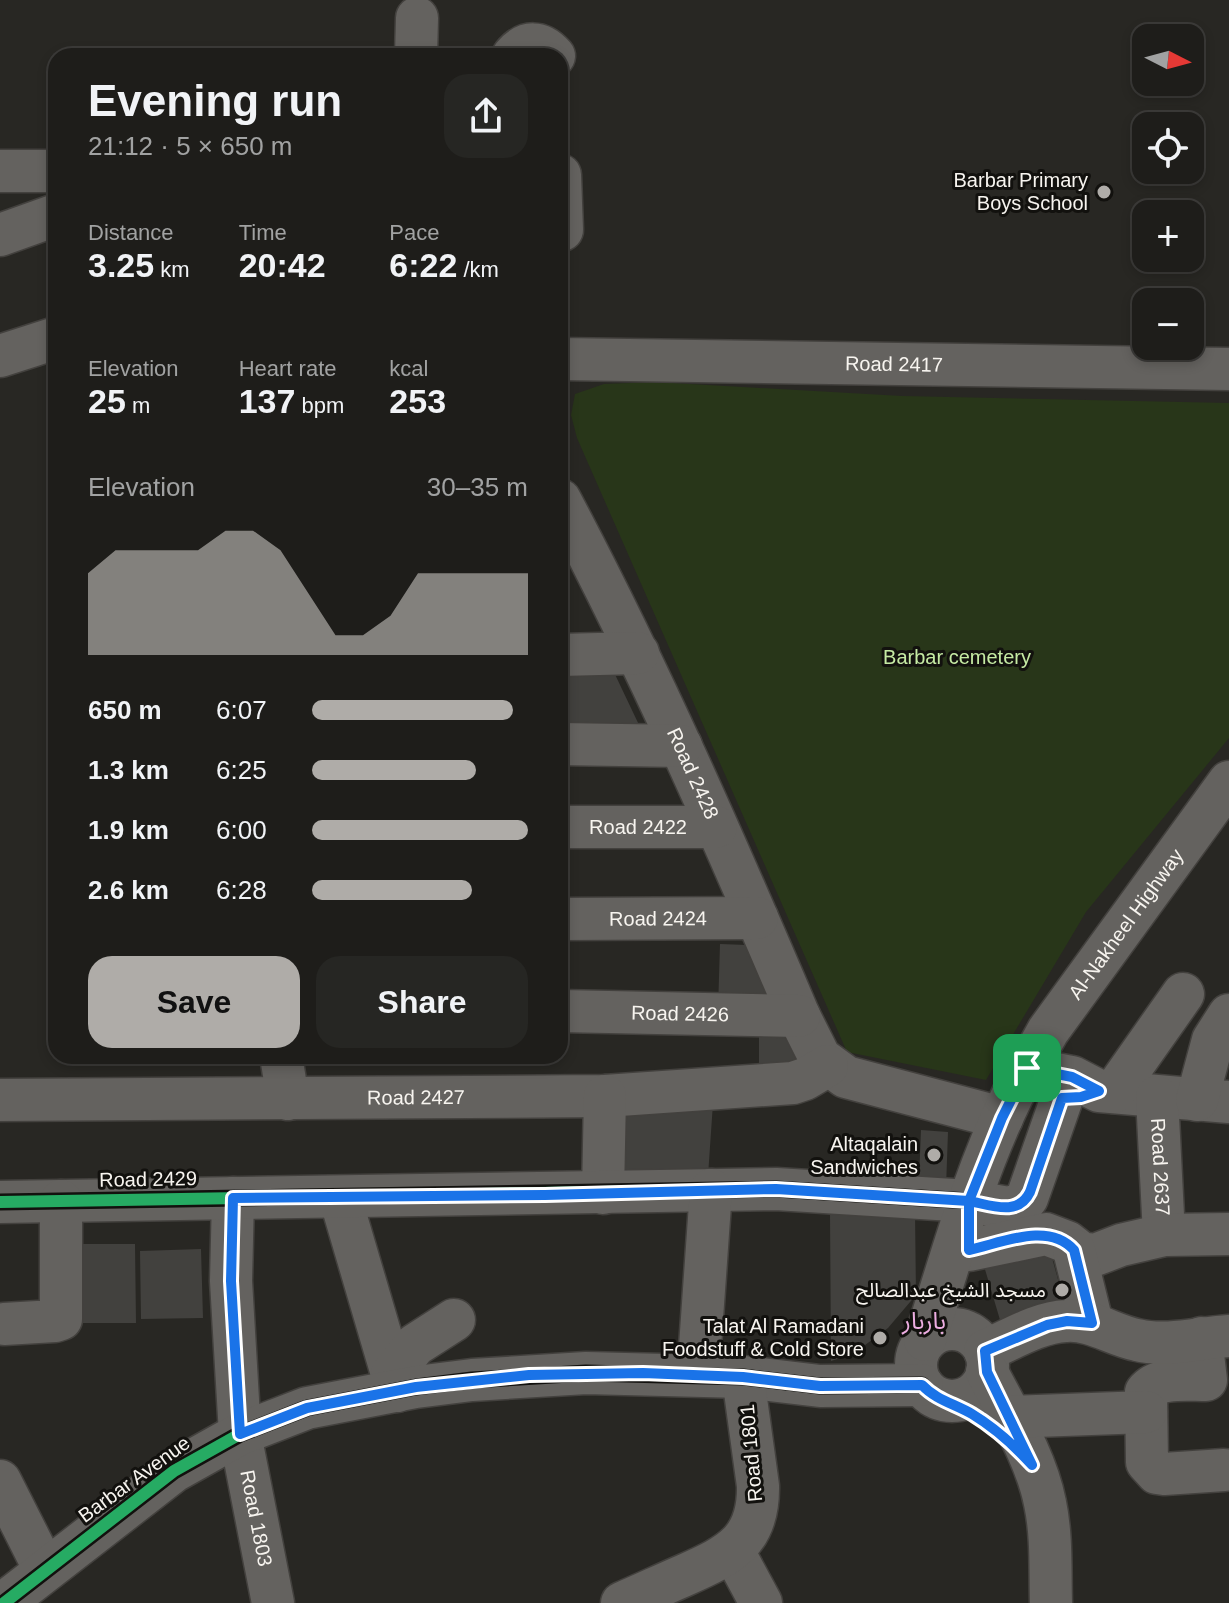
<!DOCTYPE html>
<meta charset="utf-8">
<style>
body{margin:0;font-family:Arial,"Noto Sans Arabic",sans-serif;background:#262623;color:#f1f3f6;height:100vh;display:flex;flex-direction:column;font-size:30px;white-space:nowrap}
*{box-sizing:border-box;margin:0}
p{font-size:26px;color:#a1a2a2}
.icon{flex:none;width:44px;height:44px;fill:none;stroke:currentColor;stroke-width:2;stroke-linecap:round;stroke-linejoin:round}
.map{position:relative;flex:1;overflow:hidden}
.details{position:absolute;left:48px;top:48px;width:520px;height:1016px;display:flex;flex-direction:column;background:#1e1d1a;border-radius:24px;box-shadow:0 4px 12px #0003,0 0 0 2px #3c3b39}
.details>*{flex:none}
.needle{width:52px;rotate:96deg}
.controls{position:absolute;left:1132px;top:24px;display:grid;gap:16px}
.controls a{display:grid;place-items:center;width:72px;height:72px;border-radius:16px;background:#1e1d1a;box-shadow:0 4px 12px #0003,0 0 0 2px #3c3b39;font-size:40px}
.pin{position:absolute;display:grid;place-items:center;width:68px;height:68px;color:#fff;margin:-34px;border-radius:16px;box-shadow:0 4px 12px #0006}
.round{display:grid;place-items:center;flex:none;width:84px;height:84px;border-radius:24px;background:#262623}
.overview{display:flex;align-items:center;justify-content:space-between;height:136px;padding:0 40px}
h1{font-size:44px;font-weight:700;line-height:60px}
.figures{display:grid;grid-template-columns:repeat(3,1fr);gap:12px;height:136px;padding:8px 40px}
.figures div{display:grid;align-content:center}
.figures b{font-size:34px;font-weight:700}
.figures small{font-size:22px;font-weight:400}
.figures p{font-size:22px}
.chart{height:224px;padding:16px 40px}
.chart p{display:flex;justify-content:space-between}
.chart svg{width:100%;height:144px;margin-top:8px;fill:#afaca8;opacity:.7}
.cta{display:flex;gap:16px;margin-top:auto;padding:16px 40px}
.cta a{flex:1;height:92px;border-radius:24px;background:#afaca8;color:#111;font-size:32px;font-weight:700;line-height:92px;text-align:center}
.cta a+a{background:#262623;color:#f1f3f6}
ul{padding:0 40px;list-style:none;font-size:26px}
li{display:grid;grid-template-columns:128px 96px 1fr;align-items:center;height:60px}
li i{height:20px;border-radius:10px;background:#afaca8}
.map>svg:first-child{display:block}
.green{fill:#283619}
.building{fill:#42413e}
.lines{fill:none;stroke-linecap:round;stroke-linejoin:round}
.minor-casing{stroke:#43413e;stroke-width:45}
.minor{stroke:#64625f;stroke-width:42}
.cycleway-casing{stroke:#12110e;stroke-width:17}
.cycleway{stroke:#26ab63;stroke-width:12}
.route-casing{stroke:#fff;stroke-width:16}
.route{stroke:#1a73e8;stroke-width:10}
.poi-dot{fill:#afaca8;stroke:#12110e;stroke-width:3}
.labels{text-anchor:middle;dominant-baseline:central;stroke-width:6;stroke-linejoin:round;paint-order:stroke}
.poi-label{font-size:20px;fill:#f7f4ef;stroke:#12110e;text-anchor:end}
.street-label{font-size:20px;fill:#f7f4ef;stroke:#12110e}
.park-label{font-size:20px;fill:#c5eaa3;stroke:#12110e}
.quarter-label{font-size:24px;fill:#edade1;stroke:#12110e}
</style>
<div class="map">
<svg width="1229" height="1603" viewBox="0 0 1229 1603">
<rect width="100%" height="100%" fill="#282723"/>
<path class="green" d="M655,382l247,14 327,7v335l-143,174 -100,168 -139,-28 -270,-614 -6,-23 4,-21 29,-10z"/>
<path class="building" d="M560,665l51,1 29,61 -80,9z
M720,944l27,1 24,52 -53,13z
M759,1025h27l10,26 2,17 -39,14z
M713,1103l-5,73 -88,1 -2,-73z
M921,1130l27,2 -2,56 -27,-9z
M915,1212l1,83 -28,33 -35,26 -22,7 -1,-147z
M69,1244h66l1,79h-66z
M1049,1247l18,65 -64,18 -19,-64z
M201,1249l2,69 -62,1 -1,-68z"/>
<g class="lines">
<defs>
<g id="minor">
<path d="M416,56l1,-38"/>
<path d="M513,56c13,-16 28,-15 41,0"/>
<path d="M0,171h56"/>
<path d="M560,175l2,55"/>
<path d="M0,235l56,-20"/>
<path d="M0,356l56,-18"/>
<path id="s1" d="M560,359l669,10"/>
<path id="s2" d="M560,500c89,168 165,342 239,516l21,42 26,19 156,41"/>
<path d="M560,655l78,-2"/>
<path d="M560,744l121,2"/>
<path id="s3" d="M560,827h156"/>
<path id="s4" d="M560,919l197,-1"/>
<path id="s5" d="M560,1011l239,5"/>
<path d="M281,1056l7,43"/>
<path d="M1031,1069l41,8 27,14 130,11"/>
<path d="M1114,1092l69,-98"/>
<path id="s6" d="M1157,1097l7,138"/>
<path id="s7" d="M0,1100l605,-4 188,-13 12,-4 22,-13"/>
<path d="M1197,1100l16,-60 16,-25"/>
<path d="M603,1193l2,-97"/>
<path d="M340,1197l57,194"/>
<path id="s8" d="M233,1198l-2,83 9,153 33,169"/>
<path d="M0,1202l776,-13 193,12 39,7 14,-4 5,-6 35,-100"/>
<path d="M969,1250l77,-16 21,8 14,11 14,2 26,-10 43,-10 65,-1"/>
<path d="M1074,1250l18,73"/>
<path d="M4,1324l51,-3 6,-2v-118"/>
<circle cx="952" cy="1365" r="36"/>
<path d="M1201,1338l5,42c-19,0 -48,-4 -60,12l1,70 10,11 7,1 60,-4"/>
<path id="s9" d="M925,1340c26,-82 49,-166 87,-244 11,-22 24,-43 36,-65l181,-249"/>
<path d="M985,1351c25,-11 54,-29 81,-30 26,-2 46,14 71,19 29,7 62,-2 92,-4"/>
<path d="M987,1372c21,41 49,85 58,131 7,33 5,67 6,100"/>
<path d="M392,1374l23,-29 39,-25"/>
<path d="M698,1375l13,-185"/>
<path d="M1010,1417l136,-5"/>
<path d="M0,1481l45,89"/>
<path d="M733,1551l28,52"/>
<path d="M4,1603l170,-132 66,-37 67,-26 109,-21 56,-7 114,-7 157,4 77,9 102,-1"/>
<path d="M622,1603c21,-9 42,-19 63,-28 45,-20 74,-34 73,-89l-15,-109"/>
</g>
</defs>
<use href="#minor" class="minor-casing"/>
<use href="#minor" class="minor"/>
<defs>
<path id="cycleway" d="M0,1202l776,-13 193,12
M4,1603l170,-132 66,-37 67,-26 109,-21 56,-7 114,-7 157,4 77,9 102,-1"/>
</defs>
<use href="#cycleway" class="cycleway-casing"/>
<use href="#cycleway" class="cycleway"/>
</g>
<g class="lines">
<defs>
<path id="route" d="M1027,1068l-25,50 -33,83 -193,-12 -231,6 -312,3 -2,83 9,153 67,-26 109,-21 113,-12 114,-2 100,4 77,9 102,-1c14,15 33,19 50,29 23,14 42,31 60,51l-45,-93 -2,-21 62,-26 20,-4 25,2 -18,-73c-26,-29 -72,-7 -105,0v-49c22,4 49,16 61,-9l32,-94 19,-1 18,-6 -27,-14 -45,-9"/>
</defs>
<use href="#route" class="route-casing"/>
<use href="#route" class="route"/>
</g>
<g class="poi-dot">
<circle cx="1104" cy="192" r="8"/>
<circle cx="934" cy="1155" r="8"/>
<circle cx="1062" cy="1290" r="8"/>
<circle cx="880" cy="1338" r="8"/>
</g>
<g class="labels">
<g class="poi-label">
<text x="1088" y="180">Barbar Primary<tspan x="1088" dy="23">Boys School</tspan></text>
<text x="918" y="1144">Altaqalain<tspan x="918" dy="23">Sandwiches</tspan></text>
<text x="1046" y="1290">مسجد الشيخ عبدالصالح</text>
<text x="864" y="1326">Talat Al Ramadani<tspan x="864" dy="23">Foodstuff &amp; Cold Store</tspan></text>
</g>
<g class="street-label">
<text stroke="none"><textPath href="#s1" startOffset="334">Road 2417</textPath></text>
<text stroke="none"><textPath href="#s2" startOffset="304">Road 2428</textPath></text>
<text stroke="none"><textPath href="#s3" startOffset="78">Road 2422</textPath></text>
<text stroke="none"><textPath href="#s4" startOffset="98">Road 2424</textPath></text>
<text stroke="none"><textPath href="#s9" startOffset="466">Al-Nakheel Highway</textPath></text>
<text stroke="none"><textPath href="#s5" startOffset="120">Road 2426</textPath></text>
<text stroke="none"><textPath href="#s7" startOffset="416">Road 2427</textPath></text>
<text stroke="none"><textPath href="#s6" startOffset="70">Road 2637</textPath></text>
<text transform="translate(148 1179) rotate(-1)">Road 2429</text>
<text transform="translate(751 1453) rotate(-95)">Road 1801</text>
<text transform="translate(134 1479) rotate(-36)">Barbar Avenue</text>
<text stroke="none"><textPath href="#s8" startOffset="322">Road 1803</textPath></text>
</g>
<g class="park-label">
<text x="957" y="657">Barbar cemetery</text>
</g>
<g class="quarter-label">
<text x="924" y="1320">باربار</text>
</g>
</g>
</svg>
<div class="controls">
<a><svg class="needle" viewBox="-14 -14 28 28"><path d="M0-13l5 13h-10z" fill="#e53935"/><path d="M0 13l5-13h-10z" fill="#a1a2a2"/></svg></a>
<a><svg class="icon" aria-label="locate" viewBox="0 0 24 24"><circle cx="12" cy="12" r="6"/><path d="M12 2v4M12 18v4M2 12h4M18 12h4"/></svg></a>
<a>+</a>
<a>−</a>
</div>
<div class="pin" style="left:1027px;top:1068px;background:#1e9e55"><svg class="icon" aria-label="arrive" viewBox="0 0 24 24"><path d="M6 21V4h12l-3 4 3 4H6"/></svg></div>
<section class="details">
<div class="overview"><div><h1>Evening run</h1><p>21:12 · 5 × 650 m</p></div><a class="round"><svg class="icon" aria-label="share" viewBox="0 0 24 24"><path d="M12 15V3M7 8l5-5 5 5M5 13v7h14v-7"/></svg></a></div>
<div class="figures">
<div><p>Distance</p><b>3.25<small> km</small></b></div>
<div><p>Time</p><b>20:42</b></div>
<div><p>Pace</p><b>6:22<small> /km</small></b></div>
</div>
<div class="figures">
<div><p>Elevation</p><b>25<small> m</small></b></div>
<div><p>Heart rate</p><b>137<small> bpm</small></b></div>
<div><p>kcal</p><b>253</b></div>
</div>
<div class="chart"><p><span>Elevation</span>30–35 m</p>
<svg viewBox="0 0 160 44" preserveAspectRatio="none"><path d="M0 44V19L10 12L20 12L30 12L40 12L50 6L60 6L70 12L80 25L90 38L100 38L110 32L120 19L130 19L140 19L150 19L160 19V44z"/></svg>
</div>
<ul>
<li><b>650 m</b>6:07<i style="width:93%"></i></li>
<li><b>1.3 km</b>6:25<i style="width:76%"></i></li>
<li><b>1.9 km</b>6:00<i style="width:100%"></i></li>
<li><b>2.6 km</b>6:28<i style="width:74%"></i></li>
</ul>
<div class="cta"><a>Save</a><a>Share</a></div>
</section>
</div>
